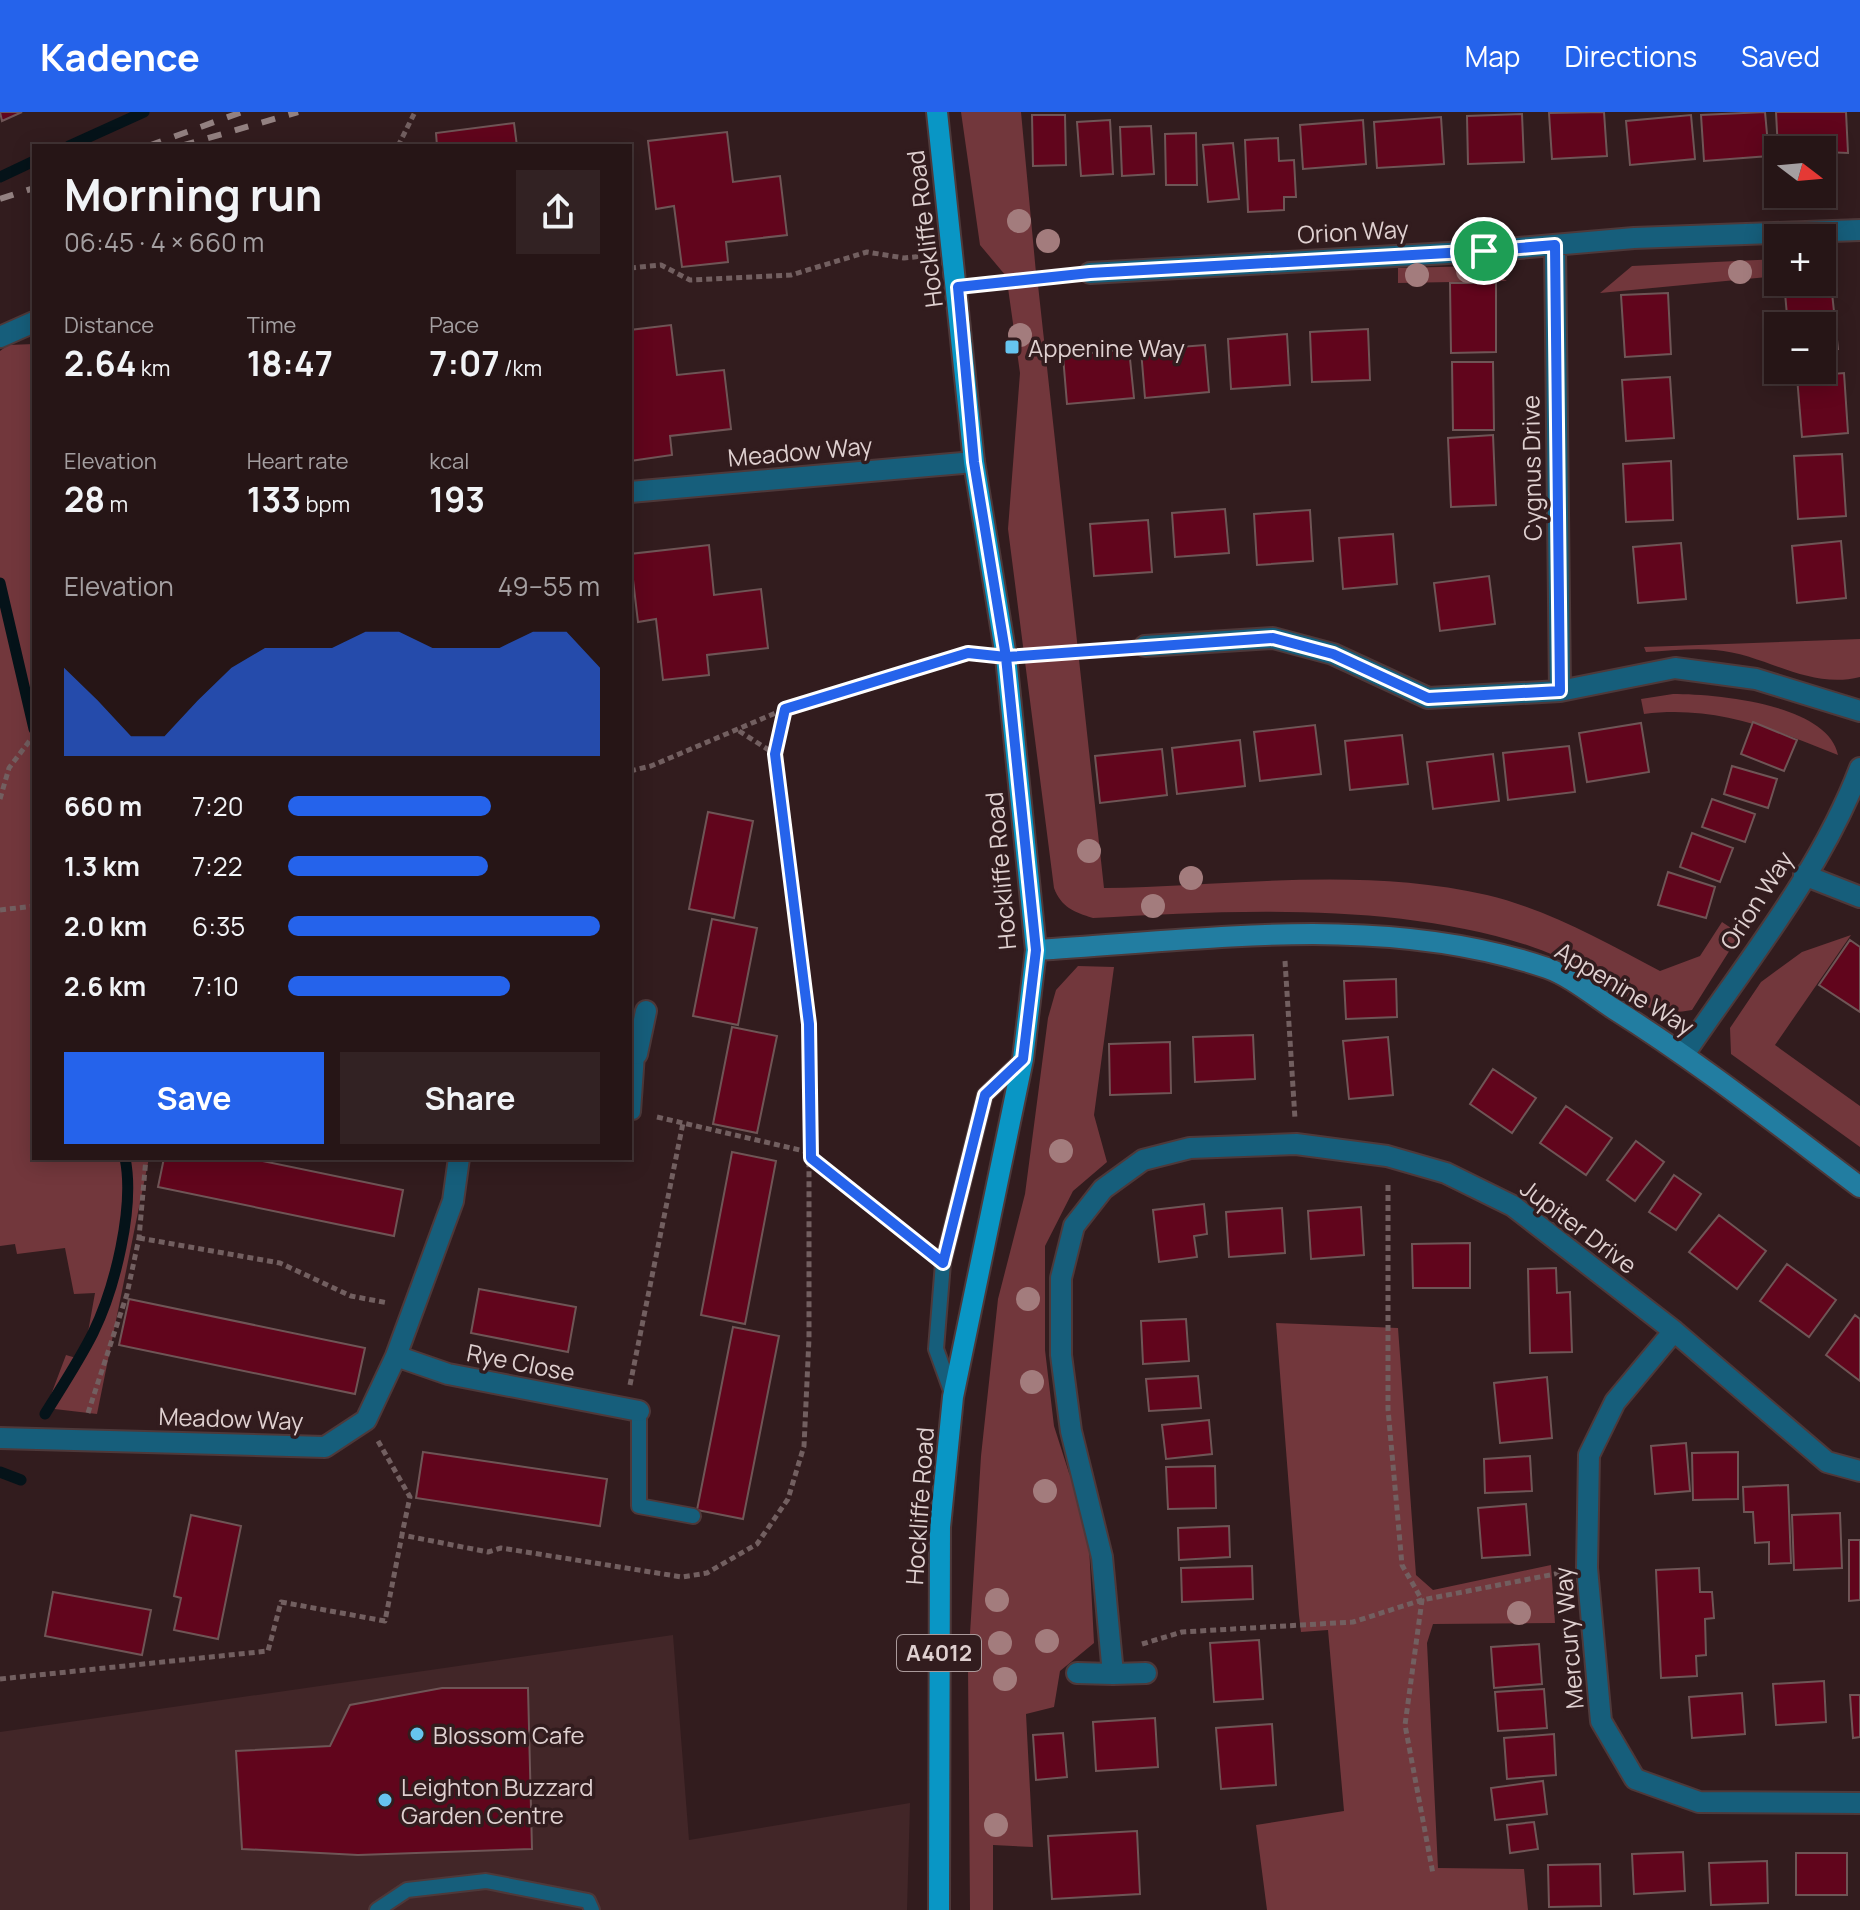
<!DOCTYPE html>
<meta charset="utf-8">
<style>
body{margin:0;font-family:Manrope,sans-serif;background:#322223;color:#f1f3f6;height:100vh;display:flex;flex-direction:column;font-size:30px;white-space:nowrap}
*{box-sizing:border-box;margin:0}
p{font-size:26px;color:#a49fa1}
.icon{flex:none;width:44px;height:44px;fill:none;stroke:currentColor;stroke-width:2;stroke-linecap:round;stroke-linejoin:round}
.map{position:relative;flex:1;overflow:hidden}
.side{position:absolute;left:32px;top:32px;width:600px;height:1016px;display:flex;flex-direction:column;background:#261516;border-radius:0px;box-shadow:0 4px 20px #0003,0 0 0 2px #423435}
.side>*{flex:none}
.needle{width:52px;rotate:106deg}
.buttons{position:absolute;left:1764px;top:24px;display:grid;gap:16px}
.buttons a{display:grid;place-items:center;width:72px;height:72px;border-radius:0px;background:#261516;box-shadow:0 4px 20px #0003,0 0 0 2px #423435;font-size:40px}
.pin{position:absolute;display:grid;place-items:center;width:68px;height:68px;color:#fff;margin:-34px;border:4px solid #fff;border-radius:50%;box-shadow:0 2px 8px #0007}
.round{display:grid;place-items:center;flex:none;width:84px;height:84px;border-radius:0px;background:#322223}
.overview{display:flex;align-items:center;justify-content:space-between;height:136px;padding:0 32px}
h1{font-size:44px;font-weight:700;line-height:60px}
.metrics{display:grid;grid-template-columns:repeat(3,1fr);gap:12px;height:136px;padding:8px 32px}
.metrics div{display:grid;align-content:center}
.metrics b{font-size:34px;font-weight:700}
.metrics small{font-size:22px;font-weight:400}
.metrics p{font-size:22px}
.chart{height:224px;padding:16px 32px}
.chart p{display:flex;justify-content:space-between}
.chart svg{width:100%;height:144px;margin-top:8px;fill:#2563eb;opacity:.7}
.primary-button{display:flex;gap:16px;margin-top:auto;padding:16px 32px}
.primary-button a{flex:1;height:92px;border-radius:0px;background:#2563eb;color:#fff;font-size:32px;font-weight:700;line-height:92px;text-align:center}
.primary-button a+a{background:#322223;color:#f1f3f6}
ul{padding:0 32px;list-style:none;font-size:26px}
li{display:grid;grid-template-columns:128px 96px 1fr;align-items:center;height:60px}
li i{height:20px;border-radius:10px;background:#2563eb}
header{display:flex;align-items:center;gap:48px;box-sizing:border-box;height:112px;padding:0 40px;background:#2563eb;color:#fff}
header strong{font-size:38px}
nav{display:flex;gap:44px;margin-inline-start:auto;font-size:28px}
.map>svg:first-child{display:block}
.built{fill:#422628}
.green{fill:#72373c}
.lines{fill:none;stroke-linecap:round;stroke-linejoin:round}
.stream{stroke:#051319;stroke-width:11}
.building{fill:#61051c;stroke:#6f5556;stroke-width:2}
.lane-casing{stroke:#4e393a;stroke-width:18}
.street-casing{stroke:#4e393a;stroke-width:24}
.secondary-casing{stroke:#4e393a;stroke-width:24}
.primary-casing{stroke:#4e393a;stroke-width:24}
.path{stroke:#725f60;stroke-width:5;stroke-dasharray:6 4;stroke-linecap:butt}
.lane{stroke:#165e7b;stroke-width:14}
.street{stroke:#165e7b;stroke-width:20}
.secondary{stroke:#227da1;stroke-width:20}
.primary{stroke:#0996c5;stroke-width:20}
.rail{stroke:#938181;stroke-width:6;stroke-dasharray:14 14;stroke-linecap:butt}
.tree{fill:#a37c7d}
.route-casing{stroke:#fff;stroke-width:16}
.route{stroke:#2563eb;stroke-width:10}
.poi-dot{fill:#66c4ef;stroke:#321c1e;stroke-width:3}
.labels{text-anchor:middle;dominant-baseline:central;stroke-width:7;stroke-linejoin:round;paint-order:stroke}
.shield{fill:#321c1e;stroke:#ab9a9b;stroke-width:2}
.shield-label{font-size:22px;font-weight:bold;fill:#dfd0d0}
.street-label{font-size:24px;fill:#dfd0d0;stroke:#321c1e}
.poi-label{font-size:24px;fill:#dfd0d0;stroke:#321c1e;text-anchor:start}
</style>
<header>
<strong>Kadence</strong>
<nav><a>Map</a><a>Directions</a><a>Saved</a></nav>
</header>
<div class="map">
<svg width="1860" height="1798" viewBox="0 0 1860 1798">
<rect width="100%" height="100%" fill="#321c1e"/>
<path class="built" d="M673,1523l16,205 221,-37 -3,107h-907v-178z"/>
<path class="green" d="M961,0h60l15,161 -30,3 -26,-31z
M1778,147v17l-178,17 32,-27z
M1480,154l27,15 -109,2v-15z
M1038,173l66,603c127,-2 257,-22 383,7 62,15 116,46 173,76l40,-15 22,-34 18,12 -48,76c-48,9 -66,-17 -104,-39 -18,-10 -41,-19 -61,-26 -134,-43 -294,-35 -434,-27 -19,-6 -32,-11 -39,-30l-46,-359 12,-156 -12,-85z
M34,232v814h115l-52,256 -51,-6 20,-53 17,5 12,-67 -21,1 -9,-46 -48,6 -2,-10 -15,2v-895l8,-6z
M1860,527v38c-52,13 -94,-23 -145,-27 -23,-2 -47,1 -69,2l-2,-5z
M1673,582c43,0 155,10 165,61 -65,-26 -123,-50 -194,-41l-3,-15z
M1851,823l-76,110 85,61v41l-129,-93 -1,-26 31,-46 41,-30z
M1078,854l36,1 -20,148 13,47 -34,29 -28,55v104l9,76 15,47 18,33 7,137 -34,28 -6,36 -28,7 7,133 -40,-2v65h-23l-2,-244 13,-210 17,-157 27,-105 23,-176 8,-28z
M1276,1211l122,5 18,247 17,15 118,-25 4,58 -122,1 -6,19 11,225 86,1 4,41h-261l-11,-85 88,-14 -16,-181 -27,2 -2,-17z"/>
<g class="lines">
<path class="stream" d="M69,34l75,-34
M0,65l34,-16
M0,471l34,146
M45,1302c16,-26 34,-53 48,-81 22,-45 42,-126 32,-175
M0,1360l21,8"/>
</g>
<path class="building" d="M0,0h22l-20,9z
M1604,0l3,44 -55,3 -3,-46z
M1765,0l4,44 -65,5 -3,-46z
M1776,0h70l2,41 -70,-3z
M1522,2l2,48 -56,2 -1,-48z
M1032,3h33l1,50 -33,1z
M1691,3l4,44 -65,6 -4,-44z
M1441,5l3,47 -67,4 -3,-46z
M1110,8l3,54 -32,2 -4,-54z
M1363,8l3,44 -63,5 -3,-44z
M514,11l3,23h-80l-1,-13z
M1151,14l3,48 -32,2 -2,-49z
M727,20l6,50 47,-6 7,59 -61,7 2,20 -46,5 -8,-61 -18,3 -8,-68z
M1196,21l1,52h-31l-1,-51z
M1278,26l1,23 15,-1 2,37h-12v13l-36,2 -3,-72z
M1233,31l6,56 -31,3 -5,-57z
M1830,162l8,75 -16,1v-24h-34l-4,-44h38v-7z
M1450,171h46v69l-45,1z
M1668,181l3,61 -46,3 -4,-62z
M671,213l6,50 47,-5 7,59 -61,7 2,19 -42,6v-131z
M1368,217l2,51 -58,2 -2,-50z
M1287,222l3,51 -59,4 -3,-50z
M1205,233l4,47 -64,6 -4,-48z
M1129,237l5,49 -67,6 -4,-48z
M1452,250h41l1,68h-41z
M1844,261l4,60 -46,4 -5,-60z
M1670,265l4,61 -48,3 -4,-61z
M1493,323l3,70 -45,2 -3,-69z
M1842,342l4,62 -48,3 -4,-63z
M1671,349l2,59 -47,2 -3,-58z
M1225,397l4,44 -54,4 -3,-44z
M1310,398l3,51 -56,4 -3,-51z
M1148,408l4,52 -58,4 -4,-52z
M1393,422l4,50 -54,5 -4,-51z
M1841,429l5,57 -49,5 -5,-57z
M1681,431l5,56 -48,4 -5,-56z
M709,433l5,50 47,-6 7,59 -61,7 2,20 -46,5 -7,-61 -18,3 -8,-68z
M1489,464l6,48 -55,7 -6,-48z
M1753,610l44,18 -13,31 -43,-17z
M1641,611l8,49 -62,10 -8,-49z
M1315,613l6,49 -61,7 -6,-49z
M1402,623l6,49 -58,6 -5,-49z
M1240,628l5,46 -68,8 -5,-46z
M1569,634l6,46 -67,8 -5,-47z
M1162,637l5,46 -67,8 -5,-47z
M1493,642l6,47 -66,8 -6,-47z
M1732,654l45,13 -9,29 -44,-14z
M1712,687l43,15 -10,28 -43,-15z
M708,700l45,9 -19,97 -45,-9z
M1692,721l41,15 -13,34 -40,-15z
M1668,760l47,15 -9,31 -48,-13z
M712,807l45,9 -19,97 -45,-9z
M1850,828l10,7v65l-41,-27z
M1396,867l1,38 -51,2 -2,-38z
M732,915l45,9 -20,97 -44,-9z
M1253,923l2,44 -60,3 -2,-45z
M1388,925l5,58 -44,4 -6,-58z
M1170,930l1,51 -61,2 -1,-51z
M1493,957l43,29 -24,35 -42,-29z
M1566,994l46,32 -26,37 -46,-32z
M1636,1029l28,21 -29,39 -28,-21z
M732,1040l44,9 -31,163 -44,-9z
M164,1046h84l155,32 -9,46 -236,-49z
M1674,1063l27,19 -25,36 -27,-18z
M1204,1092l3,30 -13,2 3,21 -38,5 -6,-52z
M1361,1095l3,48 -53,4 -3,-48z
M1282,1096l3,45 -56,4 -3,-45z
M1719,1103l47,36 -29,38 -48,-37z
M1470,1131v45h-57l-1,-44z
M1787,1152l49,36 -27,37 -49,-36z
M1556,1156l1,25 13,-1 2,60 -42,1 -2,-84z
M479,1177l97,18 -8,45 -97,-19z
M129,1187l236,49 -10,46 -236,-49z
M1855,1203l5,4v62l-34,-26z
M1186,1207l3,42 -46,3 -2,-43z
M733,1215l46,9 -36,183 -46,-9z
M1198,1264l3,32 -52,3 -3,-32z
M1547,1265l5,61 -52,5 -6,-60z
M1209,1308l3,34 -46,5 -4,-34z
M1686,1331l4,48 -35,3 -4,-48z
M423,1340l184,27 -7,47 -184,-28z
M1738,1340v47l-45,1 -1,-47z
M1530,1344l2,35 -47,2 -1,-34z
M1215,1354l1,42 -48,1 -2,-42z
M1788,1373l3,78 -22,1v-22l-14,1 -2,-31h-9l-1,-25z
M1526,1392l4,51 -48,3 -4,-50z
M1840,1401l2,55 -48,2 -2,-55z
M191,1403l50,11 -23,113 -44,-9 7,-32 -7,-2z
M1229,1414l1,31 -51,3 -1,-32z
M1849,1428h11v60l-11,1z
M1252,1454l1,33 -71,3 -1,-34z
M1699,1456l1,24h12l2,26 -9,1 1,36 -10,1 1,20 -36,2 -5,-108z
M53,1480l98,18 -9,45 -97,-19z
M1259,1528l4,59 -49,3 -4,-59z
M1539,1532l3,40 -48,4 -3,-41z
M1824,1569l2,41 -50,3 -3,-41z
M442,1576h86l4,161 -174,6 -116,-6 -6,-98 94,-5 20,-41z
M1544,1577l3,39 -49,3 -3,-39z
M1742,1581l3,41 -53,4 -3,-41z
M1850,1583h10v42l-7,1z
M1155,1606l3,49 -62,4 -3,-49z
M1272,1612l4,61 -55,4 -5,-61z
M1063,1621l4,44 -31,3 -3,-45z
M1554,1622l2,41 -49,4 -3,-41z
M1543,1669l4,33 -52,6 -4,-32z
M1534,1710l4,27 -28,4 -3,-28z
M1137,1719l3,63 -88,5 -4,-63z
M1683,1740l2,39 -51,3 -2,-40z
M1796,1741h51v42h-51z
M1767,1749l1,42 -57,2 -2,-42z
M1600,1752l1,42 -52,1 -1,-42z"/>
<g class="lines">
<defs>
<path id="lane" d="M633,1000l4,-58
M953,1284l-17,-47 7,-86 42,-168 38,-36
M639,1299v95l54,10
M377,1798l30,-20 79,-9 102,20 4,9"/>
<path id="street" d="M1555,133l5,446
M1090,161l394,-22 150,-13 226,-8
M0,225l34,-15
M630,380l344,-30
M1145,534l128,-8 60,16 95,44 132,-7 115,-23 81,11 104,32
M1804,763l56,22
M630,940l7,2 9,-43
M1685,941c61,-90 136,-182 175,-285
M1674,1219l-59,71 -26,53 -2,113 14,153 34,58 64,23 161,1
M396,1244l52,18 191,37
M0,1326l325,9 41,-27 30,-64 57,-155 6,-43
M1077,1561l36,1
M1146,1561l-33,1 -11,-117 -31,-126 -10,-76v-77l13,-52 29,-37 40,-29 47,-12 106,-4 91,12 59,17 67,33 161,125 153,131 33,9"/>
<path id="secondary" d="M1036,838c169,-10 348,-38 511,18 23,8 47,28 67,41 86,54 165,117 246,178"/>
<path id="primary" d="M937,0l37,350 32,195 30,293 -13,109 -70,338 -13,130 -1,383"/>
</defs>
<use href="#lane" class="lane-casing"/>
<use href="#street" class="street-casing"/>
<use href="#secondary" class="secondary-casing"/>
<use href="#primary" class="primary-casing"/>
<path class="path" d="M398,34l17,-34
M630,156l31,-3 29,15 101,-5 76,-23 37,6 20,-2
M983,172l82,-8
M1030,543l90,-7
M739,619l36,23
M630,659l21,-5 134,-57 183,-56 13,1
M0,687l9,-31 25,-33
M0,798l34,-4
M1285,849l10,158
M657,1005l147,34 118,94
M1388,1073v224l14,156 20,35 -17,125 28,149
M139,1126l141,25 71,33 37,7
M630,1273l53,-262
M88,1301l39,-119 12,-56 7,-80
M378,1329l32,56 -8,37
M1142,1532l40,-12 171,-10 69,-22 138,-27
M0,1567l268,-28 13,-49 104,19 17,-86 86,17 13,-4 181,29 25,-4 50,-29 31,-45 16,-53 5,-108v-314l-34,-270 10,-45"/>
<use href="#lane" class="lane"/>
<use href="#street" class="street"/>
<use href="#secondary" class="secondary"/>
<use href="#primary" class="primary"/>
<path class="rail" d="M148,34l94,-34
M181,34l117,-34
M0,87l34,-11"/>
</g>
<g class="tree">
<circle cx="1019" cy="109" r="12"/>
<circle cx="1048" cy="129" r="12"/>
<circle cx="1468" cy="159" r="12"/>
<circle cx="1740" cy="160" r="12"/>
<circle cx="1417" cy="163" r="12"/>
<circle cx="1020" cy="223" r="12"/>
<circle cx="1089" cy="739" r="12"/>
<circle cx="1191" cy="766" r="12"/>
<circle cx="1153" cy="794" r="12"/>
<circle cx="1061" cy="1039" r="12"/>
<circle cx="1028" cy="1187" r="12"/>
<circle cx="1032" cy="1270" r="12"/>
<circle cx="1045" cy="1379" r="12"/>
<circle cx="997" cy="1488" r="12"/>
<circle cx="1519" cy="1501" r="12"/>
<circle cx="1047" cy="1529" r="12"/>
<circle cx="1000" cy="1531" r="12"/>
<circle cx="1005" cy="1567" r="12"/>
<circle cx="996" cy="1713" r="12"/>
</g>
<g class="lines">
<defs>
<path id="route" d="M1484,139l-394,22 -132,14 16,175 32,195 -38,-4 -183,56 -10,45 34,270 2,134 132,105 42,-168 38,-36 13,-109 -30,-293 267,-19 60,16 95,44 132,-7 -5,-446 -71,6"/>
</defs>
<use href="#route" class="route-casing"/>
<use href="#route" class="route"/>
</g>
<g class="poi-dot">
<rect x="1004" y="227" width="16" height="16" rx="4"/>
<circle cx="417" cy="1622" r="8"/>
<circle cx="385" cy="1688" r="8"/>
</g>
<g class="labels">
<rect class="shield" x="897" y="1523" width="84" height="36" rx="6"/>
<g class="shield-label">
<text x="939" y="1541">A4012</text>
</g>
<g class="street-label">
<text transform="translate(924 117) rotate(-97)">Hockliffe Road</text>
<text transform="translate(1353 119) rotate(-3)">Orion Way</text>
<text transform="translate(800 339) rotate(-5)">Meadow Way</text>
<text transform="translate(1531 356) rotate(-91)">Cygnus Drive</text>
<text transform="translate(1000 759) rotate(-95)">Hockliffe Road</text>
<text transform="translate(1756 788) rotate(-57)">Orion Way</text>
<text transform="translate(1625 876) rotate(31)">Appenine Way</text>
<text transform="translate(1579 1114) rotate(37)">Jupiter Drive</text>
<text transform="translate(521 1250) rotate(11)">Rye Close</text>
<text transform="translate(231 1306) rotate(2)">Meadow Way</text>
<text transform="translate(919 1394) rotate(-86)">Hockliffe Road</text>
<text transform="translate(1568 1526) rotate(-95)">Mercury Way</text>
</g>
<g class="poi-label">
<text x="1028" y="235">Appenine Way</text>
<text x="433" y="1622">Blossom Cafe</text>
<text x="401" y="1674">Leighton Buzzard<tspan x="401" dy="28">Garden Centre</tspan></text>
</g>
</g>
</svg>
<div class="buttons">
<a><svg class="needle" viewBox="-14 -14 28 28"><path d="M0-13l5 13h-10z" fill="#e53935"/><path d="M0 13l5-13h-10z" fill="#a49fa1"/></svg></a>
<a>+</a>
<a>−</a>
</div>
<div class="pin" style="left:1484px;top:139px;background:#1e9e55"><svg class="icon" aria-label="arrive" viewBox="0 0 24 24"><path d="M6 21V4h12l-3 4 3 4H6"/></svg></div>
<section class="side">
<div class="overview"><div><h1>Morning run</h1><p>06:45 · 4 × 660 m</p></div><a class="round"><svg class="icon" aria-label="share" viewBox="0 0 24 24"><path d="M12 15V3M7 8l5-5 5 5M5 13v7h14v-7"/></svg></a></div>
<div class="metrics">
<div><p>Distance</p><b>2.64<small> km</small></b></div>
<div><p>Time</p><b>18:47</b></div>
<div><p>Pace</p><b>7:07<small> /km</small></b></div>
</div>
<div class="metrics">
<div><p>Elevation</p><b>28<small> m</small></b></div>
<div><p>Heart rate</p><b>133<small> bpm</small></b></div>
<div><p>kcal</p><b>193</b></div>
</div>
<div class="chart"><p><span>Elevation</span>49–55 m</p>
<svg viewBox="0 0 160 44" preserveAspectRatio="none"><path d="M0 44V17L10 27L20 38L30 38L40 27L50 17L60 11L70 11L80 11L90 6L100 6L110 11L120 11L130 11L140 6L150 6L160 17V44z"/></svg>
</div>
<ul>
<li><b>660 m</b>7:20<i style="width:65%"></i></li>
<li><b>1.3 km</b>7:22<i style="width:64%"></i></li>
<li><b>2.0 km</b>6:35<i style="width:100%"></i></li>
<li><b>2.6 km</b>7:10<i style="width:71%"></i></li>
</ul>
<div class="primary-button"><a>Save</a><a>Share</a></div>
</section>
</div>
